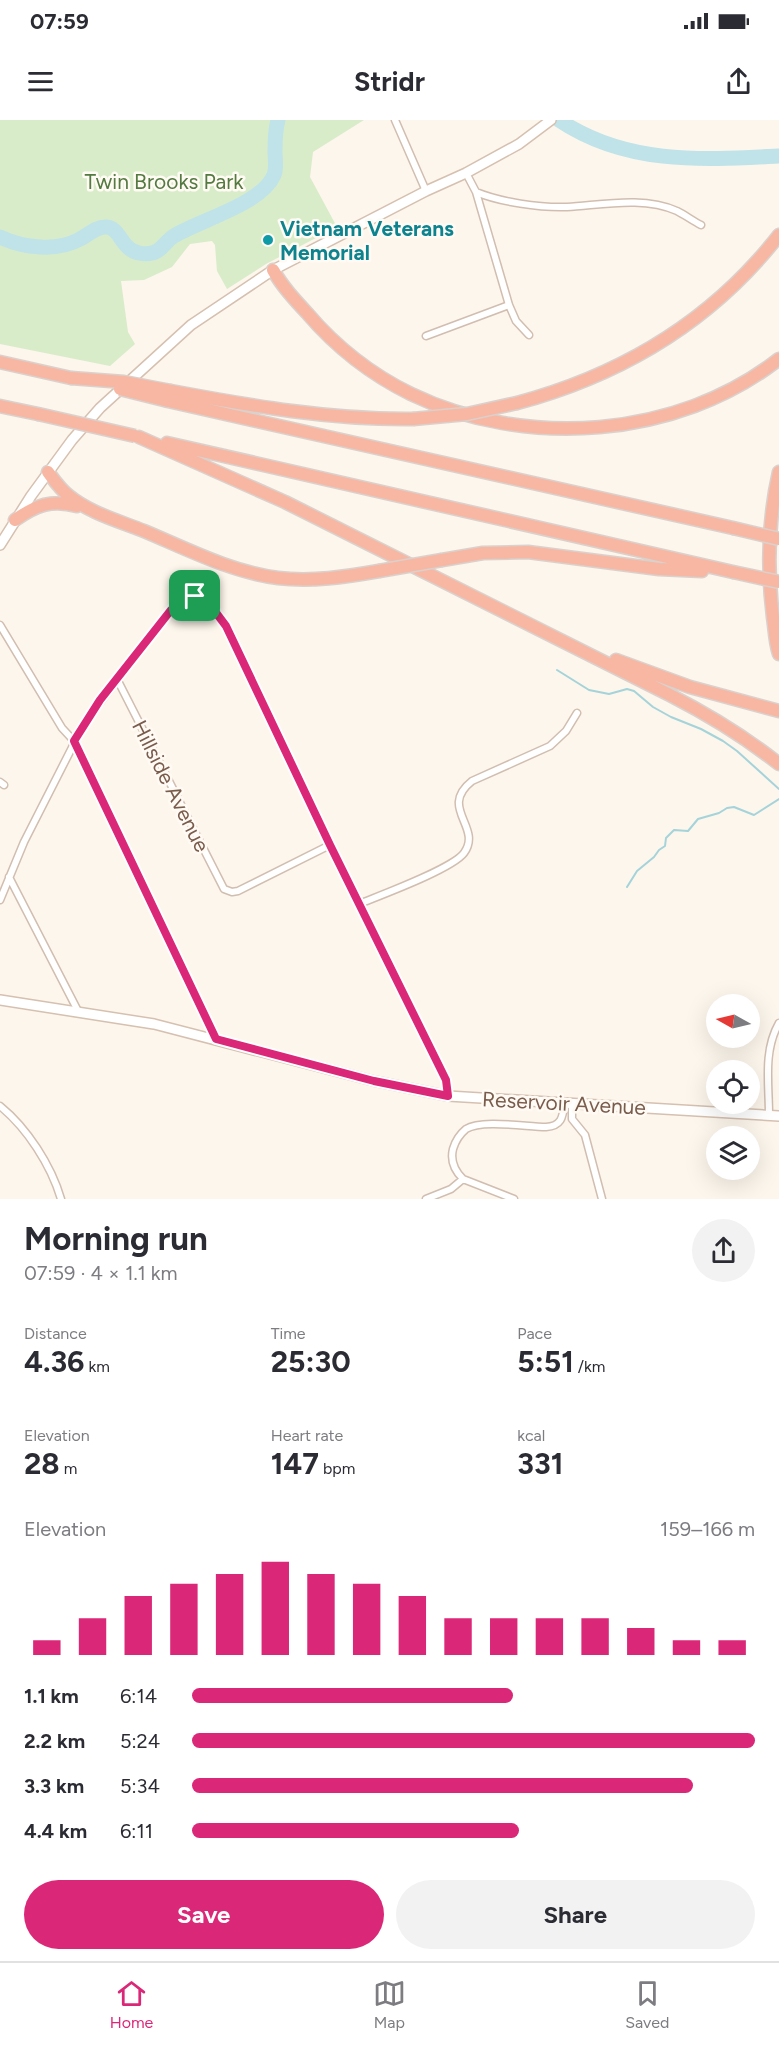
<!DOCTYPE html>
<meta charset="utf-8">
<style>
body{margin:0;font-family:Figtree,sans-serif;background:#f2f2f3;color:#2b2b33;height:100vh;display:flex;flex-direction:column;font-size:22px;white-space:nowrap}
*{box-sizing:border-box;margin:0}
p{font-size:20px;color:#7c7c81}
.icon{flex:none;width:33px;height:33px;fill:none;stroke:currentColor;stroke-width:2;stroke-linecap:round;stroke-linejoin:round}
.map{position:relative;height:1079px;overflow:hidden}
.drawer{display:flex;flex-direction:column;background:#fff;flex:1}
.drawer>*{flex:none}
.needle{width:39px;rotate:278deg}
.controls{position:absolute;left:706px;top:874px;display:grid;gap:12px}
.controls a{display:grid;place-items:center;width:54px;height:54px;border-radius:50%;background:#fff;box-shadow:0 6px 24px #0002;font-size:30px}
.pin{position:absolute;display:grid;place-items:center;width:51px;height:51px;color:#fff;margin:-26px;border-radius:12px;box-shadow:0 3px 9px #0006}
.round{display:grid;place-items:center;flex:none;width:63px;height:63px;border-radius:32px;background:#f2f2f3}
.headline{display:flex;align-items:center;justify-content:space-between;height:102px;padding:0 24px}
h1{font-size:33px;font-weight:700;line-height:45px}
.metrics{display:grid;grid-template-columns:repeat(3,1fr);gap:9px;height:102px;padding:6px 24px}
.metrics div{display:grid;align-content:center}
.metrics b{font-size:30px;font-weight:700}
.metrics small{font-size:16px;font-weight:400}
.metrics p{font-size:16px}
.chart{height:168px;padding:12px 24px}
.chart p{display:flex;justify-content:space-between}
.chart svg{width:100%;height:108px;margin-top:6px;stroke:#db2777;stroke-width:6}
.cta{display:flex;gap:12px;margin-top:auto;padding:12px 24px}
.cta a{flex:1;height:69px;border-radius:36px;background:#db2777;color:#fff;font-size:24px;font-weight:700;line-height:69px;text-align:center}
.cta a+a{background:#f2f2f3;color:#2b2b33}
ul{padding:0 24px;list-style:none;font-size:20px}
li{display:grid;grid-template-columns:96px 72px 1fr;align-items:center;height:45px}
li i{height:15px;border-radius:8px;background:#db2777}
.status{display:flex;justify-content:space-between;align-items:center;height:42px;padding:0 30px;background:#fff;direction:ltr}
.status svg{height:16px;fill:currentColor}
header{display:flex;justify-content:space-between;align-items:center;height:78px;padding:0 24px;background:#fff;font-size:27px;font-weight:700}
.dock{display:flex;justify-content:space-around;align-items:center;height:84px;border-top:2px solid #e1e1e2;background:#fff;font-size:16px;color:#7c7c81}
.dock a{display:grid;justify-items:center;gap:3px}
.dock .active{color:#db2777}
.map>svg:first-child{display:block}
.green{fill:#d8ecc9}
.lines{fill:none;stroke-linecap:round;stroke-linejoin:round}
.stream{stroke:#a5d3da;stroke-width:2}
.river{stroke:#bfe3e8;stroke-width:15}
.minor-casing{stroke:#d1beb0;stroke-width:9}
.secondary-casing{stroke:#d6c0b0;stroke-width:12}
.motorway-casing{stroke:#dad1cd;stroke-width:15}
.minor{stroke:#fff;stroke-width:6}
.secondary{stroke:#fff;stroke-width:9}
.motorway{stroke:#f7b7a3;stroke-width:12}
.motorway-bridge-casing{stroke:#dad1cd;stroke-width:15;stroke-linecap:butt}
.motorway-bridge{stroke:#f7b7a3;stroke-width:12}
.route-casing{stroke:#fff;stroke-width:12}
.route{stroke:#db2777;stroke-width:8}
.culture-dot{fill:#0f9aa8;stroke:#fffaf3;stroke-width:2}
.labels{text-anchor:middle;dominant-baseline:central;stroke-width:5;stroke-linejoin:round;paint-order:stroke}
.park-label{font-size:21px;fill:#537a41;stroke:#fffaf3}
.culture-label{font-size:21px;font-weight:bold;fill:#0d838f;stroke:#fffaf3;text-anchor:start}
.street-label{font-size:21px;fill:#7a5c4d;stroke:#fffaf3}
</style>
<div class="status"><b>07:59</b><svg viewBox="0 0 49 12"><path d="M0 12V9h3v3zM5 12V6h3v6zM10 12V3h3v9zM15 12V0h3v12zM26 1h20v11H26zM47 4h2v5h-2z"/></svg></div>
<header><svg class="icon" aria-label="menu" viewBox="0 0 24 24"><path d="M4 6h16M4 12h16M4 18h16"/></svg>Stridr<svg class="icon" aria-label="share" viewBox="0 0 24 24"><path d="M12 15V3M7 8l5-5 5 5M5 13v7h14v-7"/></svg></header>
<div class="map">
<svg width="779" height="1079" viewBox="0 0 779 1079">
<rect width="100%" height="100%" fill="#fdf6ec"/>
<path class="green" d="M0,0h364l-51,32 -3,25 27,50 -71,37 -39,25 -10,-18 -2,-26 -3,-4 -22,3 -18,23 -28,13 -23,1 7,51 7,12 -25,22 -110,-22z"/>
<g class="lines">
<path class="stream" d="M557,550l32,20 20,4 18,-5 7,2 19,16 18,10 30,12 22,12 14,10 42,38
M627,767l10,-16 17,-14 5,-7 6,-4 1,-8 8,-8 14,1 10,-12 21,-6 8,-5 7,-1 20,8 25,-16"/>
<path class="river" d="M559,0c67,45 143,40 220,36
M0,117c23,11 57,15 80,2 8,-4 16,-12 25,-12 15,-1 16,23 34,26 5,1 13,1 18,-2 6,-3 10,-11 17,-15 26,-16 88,-32 100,-61 3,-7 1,-16 1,-23 0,-11 0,-22 3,-32"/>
<defs>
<path id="minor" d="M395,0l31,71
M466,53l10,19 33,113 7,16 13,14
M476,72c24,10 64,16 91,15 35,-2 76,-11 110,4 8,4 16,10 24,14
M426,216l83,-31
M0,505l62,103 12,13 142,298
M117,559l107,210 8,3 6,-1 92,-46
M0,662l4,3
M9,757l69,134
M0,780l24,-58 61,-120 86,-112 16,-13c19,-3 30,14 39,29l104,219 115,235 3,16
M359,784c22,-9 93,-35 105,-51 19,-26 -26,-45 8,-72l78,-35 16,-15 11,-18
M572,984v15l13,16 17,64
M0,986c27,22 51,59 61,93
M769,995c0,-31 -6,-64 10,-92
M426,1079l25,-10 12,-10
M514,1079l-51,-20c-8,-8 -13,-18 -10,-30 2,-7 7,-15 13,-20 16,-10 61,-2 80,-2 15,-1 17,-9 18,-23"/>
<path id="secondary" d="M0,425l31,-49 41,-56 28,-32 91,-83 82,-55 153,-79 40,-18 53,-29 32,-24
M0,880l154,24 220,57 74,15 331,20"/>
<path id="motorway" d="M273,150c9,16 21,29 34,43 29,34 63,61 104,81 114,55 266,45 368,-35
M0,242l71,16
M171,271c80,15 161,29 242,28
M168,281l565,127
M517,283c104,-28 195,-82 262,-168
M0,286l38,8
M139,317l146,65 385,193c39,20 75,42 109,69
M167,323l566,129
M48,352c6,8 12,17 21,24 21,17 50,25 75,35 43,18 87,41 134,47 34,4 67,-1 101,-7
M779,352c-11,48 -12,97 -6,145 2,13 2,25 6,37
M15,400c21,-15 37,-21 62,-14
M442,440l41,-7 45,-1 131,17 43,2
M616,540l74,27 89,24"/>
</defs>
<use href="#minor" class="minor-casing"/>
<use href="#secondary" class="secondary-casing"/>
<use href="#motorway" class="motorway-casing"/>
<use href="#minor" class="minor"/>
<use href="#secondary" class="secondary"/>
<use href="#motorway" class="motorway"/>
<defs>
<path id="motorway-bridge" d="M71,258l53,4 47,9
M120,269l48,12
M38,294l97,22
M413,299l54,-5 50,-11
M733,408l46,11
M379,451l63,-11
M733,452l46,10"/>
</defs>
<use href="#motorway-bridge" class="motorway-bridge-casing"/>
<use href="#motorway-bridge" class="motorway-bridge"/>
</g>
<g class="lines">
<defs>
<path id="route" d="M191,476l17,6 18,24 104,219 116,235 2,16 -74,-15 -158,-42 -142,-298 26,-41 71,-90 12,-12z"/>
</defs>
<use href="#route" class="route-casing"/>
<use href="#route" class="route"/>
</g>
<circle class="culture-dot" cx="268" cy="120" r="6"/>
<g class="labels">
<g class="park-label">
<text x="164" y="61">Twin Brooks Park</text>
</g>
<g class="culture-label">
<text x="280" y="108">Vietnam Veterans<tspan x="280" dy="24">Memorial</tspan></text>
</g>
<g class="street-label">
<text transform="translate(171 666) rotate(63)">Hillside Avenue</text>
<text transform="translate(564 983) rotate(3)">Reservoir Avenue</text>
</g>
</g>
</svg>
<div class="controls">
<a><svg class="needle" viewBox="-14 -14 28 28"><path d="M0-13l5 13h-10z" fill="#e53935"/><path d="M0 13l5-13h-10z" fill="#7c7c81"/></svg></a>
<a><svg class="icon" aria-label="locate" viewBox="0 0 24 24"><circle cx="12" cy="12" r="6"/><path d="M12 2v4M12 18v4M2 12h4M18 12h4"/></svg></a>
<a><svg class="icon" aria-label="layers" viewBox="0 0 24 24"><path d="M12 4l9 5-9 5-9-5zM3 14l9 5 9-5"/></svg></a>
</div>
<div class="pin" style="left:195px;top:476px;background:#1e9e55"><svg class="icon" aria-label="arrive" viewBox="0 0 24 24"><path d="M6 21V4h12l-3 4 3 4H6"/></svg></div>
</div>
<section class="drawer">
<div class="headline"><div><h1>Morning run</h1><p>07:59 · 4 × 1.1 km</p></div><a class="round"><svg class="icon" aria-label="share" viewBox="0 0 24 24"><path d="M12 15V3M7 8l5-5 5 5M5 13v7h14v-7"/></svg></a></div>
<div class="metrics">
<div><p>Distance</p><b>4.36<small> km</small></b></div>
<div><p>Time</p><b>25:30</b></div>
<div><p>Pace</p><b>5:51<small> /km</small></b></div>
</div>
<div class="metrics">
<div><p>Elevation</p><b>28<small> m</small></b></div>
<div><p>Heart rate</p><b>147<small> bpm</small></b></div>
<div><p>kcal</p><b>331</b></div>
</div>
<div class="chart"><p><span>Elevation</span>159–166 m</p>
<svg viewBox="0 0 160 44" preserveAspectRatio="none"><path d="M5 44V38M15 44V29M25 44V20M35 44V15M45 44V11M55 44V6M65 44V11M75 44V15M85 44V20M95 44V29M105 44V29M115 44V29M125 44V29M135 44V33M145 44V38M155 44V38"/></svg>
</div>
<ul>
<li><b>1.1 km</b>6:14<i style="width:57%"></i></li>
<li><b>2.2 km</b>5:24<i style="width:100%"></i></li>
<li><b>3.3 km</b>5:34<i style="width:89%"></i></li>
<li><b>4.4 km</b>6:11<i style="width:58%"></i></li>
</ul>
<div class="cta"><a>Save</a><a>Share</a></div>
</section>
<nav class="dock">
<a class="active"><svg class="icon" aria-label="home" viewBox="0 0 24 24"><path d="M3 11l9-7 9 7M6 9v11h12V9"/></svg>Home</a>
<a><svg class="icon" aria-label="map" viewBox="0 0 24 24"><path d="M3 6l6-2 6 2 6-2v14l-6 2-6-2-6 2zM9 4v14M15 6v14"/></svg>Map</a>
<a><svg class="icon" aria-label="saved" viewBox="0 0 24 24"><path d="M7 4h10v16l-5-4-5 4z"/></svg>Saved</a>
</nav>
